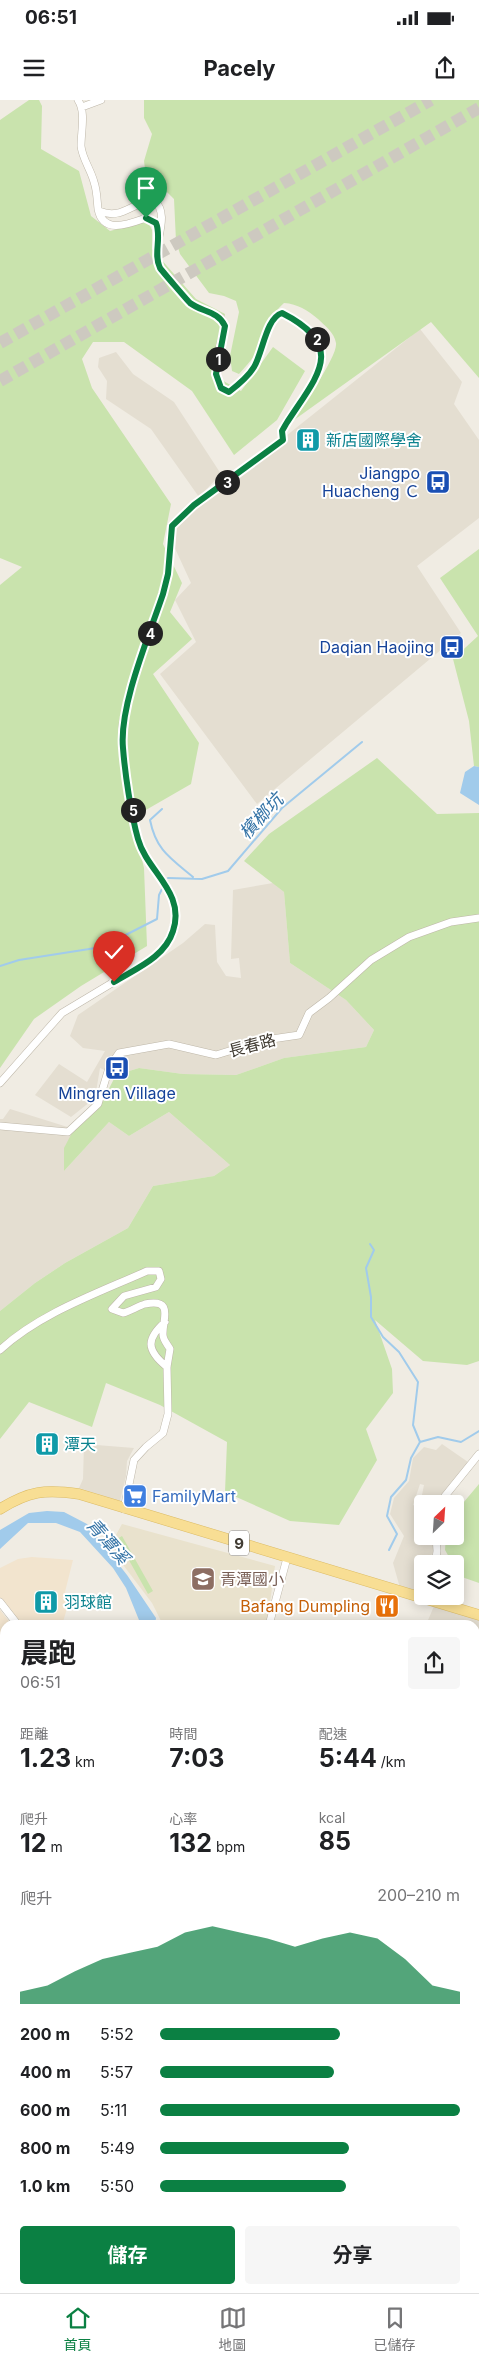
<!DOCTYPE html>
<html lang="zh-TW">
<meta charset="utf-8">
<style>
body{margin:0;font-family:Inter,"Noto Sans TC",sans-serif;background:#f6f6f6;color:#202124;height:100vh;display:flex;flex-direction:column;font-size:19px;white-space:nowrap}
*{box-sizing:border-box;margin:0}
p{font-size:16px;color:#757577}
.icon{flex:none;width:28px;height:28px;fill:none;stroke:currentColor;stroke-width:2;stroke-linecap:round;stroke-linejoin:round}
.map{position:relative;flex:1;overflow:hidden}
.side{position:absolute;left:0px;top:1520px;width:480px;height:674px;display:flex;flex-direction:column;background:#fff;border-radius:15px 15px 0 0;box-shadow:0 2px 12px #0003}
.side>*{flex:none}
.needle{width:32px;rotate:25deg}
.tools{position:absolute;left:414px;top:1395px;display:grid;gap:10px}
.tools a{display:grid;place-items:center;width:50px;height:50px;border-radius:5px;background:#fff;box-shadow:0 2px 12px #0003;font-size:25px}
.pin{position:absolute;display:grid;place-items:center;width:42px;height:42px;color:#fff;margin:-51px -21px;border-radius:50% 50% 50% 0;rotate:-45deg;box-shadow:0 0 5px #0007}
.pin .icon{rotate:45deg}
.km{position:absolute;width:25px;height:25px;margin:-12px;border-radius:50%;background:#222;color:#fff;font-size:14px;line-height:25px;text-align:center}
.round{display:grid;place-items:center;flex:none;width:52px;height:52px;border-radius:5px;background:#f6f6f6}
.summary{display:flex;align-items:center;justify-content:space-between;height:85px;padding:0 20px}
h1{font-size:28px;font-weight:700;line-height:38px}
.figures{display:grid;grid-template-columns:repeat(3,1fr);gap:8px;height:85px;padding:5px 20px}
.figures div{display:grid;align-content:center}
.figures b{font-size:25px;font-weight:700}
.figures small{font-size:14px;font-weight:400}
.figures p{font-size:14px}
.chart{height:140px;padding:10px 20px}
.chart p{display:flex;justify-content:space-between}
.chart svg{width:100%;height:90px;margin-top:5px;fill:#0b8043;opacity:.7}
.button{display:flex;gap:10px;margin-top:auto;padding:10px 20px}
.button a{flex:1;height:58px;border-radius:5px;background:#0b8043;color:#fff;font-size:20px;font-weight:700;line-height:58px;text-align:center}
.button a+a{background:#f6f6f6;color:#202124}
ul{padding:0 20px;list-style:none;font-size:16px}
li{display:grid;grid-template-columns:80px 60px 1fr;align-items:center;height:38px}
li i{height:12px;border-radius:6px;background:#0b8043}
.status{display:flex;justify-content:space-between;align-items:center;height:35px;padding:0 25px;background:#fff;direction:ltr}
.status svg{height:14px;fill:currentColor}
header{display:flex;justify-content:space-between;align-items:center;height:65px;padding:0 20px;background:#fff;font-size:22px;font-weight:700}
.dock{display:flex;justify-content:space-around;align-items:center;height:70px;border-top:1px solid #e0e0e0;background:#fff;font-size:14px;color:#757577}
.dock a{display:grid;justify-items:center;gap:2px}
.dock .current{color:#0b8043}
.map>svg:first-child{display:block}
.residential{fill:#e4ded1}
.commercial{fill:#f2e4ce}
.industrial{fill:#e2ded8}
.education{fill:#e9e2cd}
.green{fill:#c9e3ad}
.water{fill:#a1cbeb}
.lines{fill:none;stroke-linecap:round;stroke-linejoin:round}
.stream{stroke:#a1cbeb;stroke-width:2}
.highway-tunnel{stroke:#cdc9c0;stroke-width:12;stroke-dasharray:12 6;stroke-linecap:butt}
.street-casing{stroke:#beb7a9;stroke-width:8}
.primary-casing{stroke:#dbbb66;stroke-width:11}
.street{stroke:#fff;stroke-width:7}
.primary{stroke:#f8de94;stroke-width:10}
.route-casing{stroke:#fff;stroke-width:10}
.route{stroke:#0b8043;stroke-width:6}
.labels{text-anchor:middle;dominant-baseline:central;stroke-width:4;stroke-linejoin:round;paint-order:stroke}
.shield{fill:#fff;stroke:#7a7670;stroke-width:1}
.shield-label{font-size:15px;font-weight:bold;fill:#413c33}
.culture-label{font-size:16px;fill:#0d838f;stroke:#fff;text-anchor:start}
.transit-label{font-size:16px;fill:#164399;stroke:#fff;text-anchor:end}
.street-label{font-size:16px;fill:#413c33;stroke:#fff}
.shop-label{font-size:16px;fill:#366cbe;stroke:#fff;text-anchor:start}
.education-label{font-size:16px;fill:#785e54;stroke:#fff;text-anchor:start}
.food-label{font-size:16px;fill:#c56008;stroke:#fff;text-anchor:end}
.water-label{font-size:18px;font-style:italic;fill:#3473a6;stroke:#fff}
</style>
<div class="status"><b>06:51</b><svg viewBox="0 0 49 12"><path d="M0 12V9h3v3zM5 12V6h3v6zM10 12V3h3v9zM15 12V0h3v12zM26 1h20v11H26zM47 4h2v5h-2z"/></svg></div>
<header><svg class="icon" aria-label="menu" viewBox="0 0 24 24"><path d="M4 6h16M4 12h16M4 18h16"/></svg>Pacely<svg class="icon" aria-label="share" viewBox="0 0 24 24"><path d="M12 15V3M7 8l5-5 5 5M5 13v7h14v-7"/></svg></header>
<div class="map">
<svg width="479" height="2193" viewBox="0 0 479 2193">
<rect width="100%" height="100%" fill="#f0ece3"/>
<path class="residential" d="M420,229l42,53 -8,22 25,36v78l-62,48 44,67 -204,171 -97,-130 36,-32 -21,-42 16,-17 -24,-52z
M116,252l17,22 41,28 47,72 -22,23 -48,-68 -45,-30 1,-18 -9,-14 1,-9z
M273,783l11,9 6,71 56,37 28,30 -8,17 -82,11 -48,17 -53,-1 -44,-6 -23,7 -16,-7 -5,30 -24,19 -36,-22 24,-31 28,18 18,-31 -22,-3 -13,-12 8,-21 105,-72 22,-19 10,1 2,37 9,14 15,2 -2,-20 -8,1 2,-69z
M10,1009l64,20 -10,42 45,-49 20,14 40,-24 61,53 -16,11 -61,10 -25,42 -63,35 -30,20 -35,28v-192h3z
M84,1344l50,4 -7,13 -1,15 -6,25 -41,-13 4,-9z
M442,1344l26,18 -32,42 -15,-4 3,-15 -4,-1 -7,21 9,3v28h12l-1,15 -5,13h-6v18l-3,10 -19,-4 -7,-25 11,-27 -14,-22 4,-16 15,-17 4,-23 11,-11 12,3z
M434,1506l45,13v58l-4,-1v-51h-49z
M475,1699l4,3v80l-4,-2z"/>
<path class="commercial" d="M32,1457l41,3 -8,32 4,10 -7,23h-40l-22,-27v-30l18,-9z
M0,1510l12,15h-7v137h-5z"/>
<path class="industrial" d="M479,1637v65l-4,-3v-60z"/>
<path class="education" d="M122,1424l153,42 -8,59h-104l-11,-22 -47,-62 11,-6z"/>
<path class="green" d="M29,0h10l3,6 -1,43 38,22 12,45 19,15 34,-9 5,2 3,6v19l44,50 29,15 -9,45 4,20 21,12 32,-44 32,24 -28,49 -43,35 -42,-64 -68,-49h-31l-11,17 10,29 79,116 -8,40 19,39 -12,29 22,27 -39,35 46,69 -8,41 -59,34 12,50 3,78 -66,40 -47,33 -34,49v-483l22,-18 -22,-9v-438z
M144,0h335v278l-48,-56 -137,98c8,-14 44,-64 42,-77 -2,-11 -11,-17 -18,-24 -11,-9 -20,-15 -34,-16 -15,13 -12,23 -21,39 -6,12 -15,22 -24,32l-7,-3 -2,-15 9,-44 -3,-11 -12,-5 -15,-3 -29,-39 -4,-13 -2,-42 -12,-12 -15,-2 -3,-24 8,-27 -8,-16z
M479,449v218l-5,-1 -5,-45 -16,-62 25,-23 -38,-58z
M377,658l60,56 42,-1v548l-12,4 -44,-4 -48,-41 17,49 1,24 -27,36 11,31 -38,65 -49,-4 -65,-29 2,-50 -67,-37 -54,-22 -14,44 -63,-25 -29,37v-128l35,-28 30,-20 63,-35 25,-42 61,-10 16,-11 -61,-53 -40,24 -20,-14 -45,49v-23l10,-19 26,-23 16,-31 23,-7 44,6 53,1 48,-17 82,-11 8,-17 -28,-30 -56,-37 -6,-71 -40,-31 25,-27z
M479,1384v99l-20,-7 -4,-12h-2l-8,-14 1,-14h9v-28l3,1z
M122,1436l31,55 -5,3 -31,-55z
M0,1737l5,2v450h470v-351h4v355h-479z"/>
<path class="water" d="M474,666l5,1v38l-19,-12 5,-21z
M47,1411l17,1 23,12 40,51 29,43 -1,7h-14l-15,-37 -13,-20 -33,-36 -24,-9h-28l-28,26v-19l29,-17z"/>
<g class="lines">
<path class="stream" d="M162,709l-12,11c6,30 20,38 43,57
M168,778l34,1 26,-8 54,-63 80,-66
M0,866l19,-6 83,-13 55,-28 2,-24 3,-6
M370,1144l4,6 -8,18 5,29v20l12,20 16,15 19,30 -5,43 7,17
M389,1450l8,-16 -10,-18 4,-19 15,-17 5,-22 9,-16 18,-5 23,5 18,-11
M475,1616l4,-1
M386,2189l2,4"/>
<path class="highway-tunnel" d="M0,243l431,-243
M0,281l479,-273"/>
<defs>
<path id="street" d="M78,0c8,12 3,31 3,46 1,12 10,24 13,36 3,8 3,18 4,27 5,26 31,15 48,9l10,5 3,8
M82,7l19,-7
M0,983l62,-70 95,-57c9,-11 16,-21 18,-36 3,-36 -29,-50 -37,-81 -6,-23 -19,-96 -15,-117 8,-40 27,-88 40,-128l5,-20 3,-48 23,-21 89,-65 -1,-9 3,-7c31,-47 64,-77 -3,-111 -16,5 -19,39 -28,54 -6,10 -16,18 -25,25 -24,-10 -8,-47 -4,-66l-4,-8c-9,-5 -18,-8 -28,-13 -4,-2 -30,-32 -33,-37 -11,-21 12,-50 -5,-67 -22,-1 -32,20 -56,10
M0,1026l68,6 30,-28 11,-36 10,-15 50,-9 47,11 49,-15 34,-5 10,-22 20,-15 42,-38 38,-23 42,-15 28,-4
M165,1222c-19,17 -19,28 2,45
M0,1250c40,-37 98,-57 147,-79h12l2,8 -5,8 -32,9 -12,13 11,4c8,-2 15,-7 22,-9 30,-6 17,16 18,31 0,5 5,10 7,14l-3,18 1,47 -5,19 -17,14 -12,13 -10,49
M441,1404l4,-8 34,-42
M435,1464l2,-13 -1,-15
M0,1502l18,23
M269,1525l18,-67"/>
<path id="primary" d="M0,1409c29,-18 45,-20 79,-15l400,121"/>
</defs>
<use href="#street" class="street-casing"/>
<use href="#primary" class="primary-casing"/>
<use href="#street" class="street"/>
<use href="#primary" class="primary"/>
</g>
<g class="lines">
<defs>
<path id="route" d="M114,882c23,-14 51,-25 59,-51 13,-39 -26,-59 -35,-92 -7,-25 -13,-65 -15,-91 -4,-42 26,-112 40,-154l5,-20 4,-48 22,-21 89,-65 -1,-9 4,-7c30,-47 63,-77 -4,-111 -16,5 -19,39 -28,54 -6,10 -16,18 -25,25l-8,-4 -5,-14 9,-48c-7,-15 -23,-14 -35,-23 -2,-2 -28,-32 -30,-35 -7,-14 2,-31 -4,-45l-10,-5"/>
</defs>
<use href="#route" class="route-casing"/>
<use href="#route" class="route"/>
</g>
<defs>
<symbol id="building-square" viewBox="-11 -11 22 22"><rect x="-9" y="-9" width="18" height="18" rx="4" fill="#0f9aa8" stroke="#fff"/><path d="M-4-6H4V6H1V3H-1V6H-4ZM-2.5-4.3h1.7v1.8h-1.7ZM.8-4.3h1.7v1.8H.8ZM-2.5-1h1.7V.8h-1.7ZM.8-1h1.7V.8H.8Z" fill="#fff"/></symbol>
<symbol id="bus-square" viewBox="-11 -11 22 22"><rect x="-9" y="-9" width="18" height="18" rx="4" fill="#1a4fb4" stroke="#fff"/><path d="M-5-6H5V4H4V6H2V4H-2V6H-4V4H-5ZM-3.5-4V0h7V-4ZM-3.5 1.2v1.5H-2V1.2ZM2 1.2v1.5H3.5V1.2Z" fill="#fff"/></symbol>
<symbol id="supermarket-square" viewBox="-11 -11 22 22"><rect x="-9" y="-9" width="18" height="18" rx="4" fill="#3f7fe0" stroke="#fff"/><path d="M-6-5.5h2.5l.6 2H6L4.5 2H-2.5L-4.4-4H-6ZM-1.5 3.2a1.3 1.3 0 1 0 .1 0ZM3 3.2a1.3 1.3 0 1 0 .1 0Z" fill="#fff"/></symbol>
<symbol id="school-square" viewBox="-11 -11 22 22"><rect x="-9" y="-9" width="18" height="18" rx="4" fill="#8d6e63" stroke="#fff"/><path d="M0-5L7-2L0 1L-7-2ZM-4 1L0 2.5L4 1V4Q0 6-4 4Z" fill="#fff"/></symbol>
<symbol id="restaurant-square" viewBox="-11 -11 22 22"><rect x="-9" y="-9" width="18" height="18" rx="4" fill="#e8710a" stroke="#fff"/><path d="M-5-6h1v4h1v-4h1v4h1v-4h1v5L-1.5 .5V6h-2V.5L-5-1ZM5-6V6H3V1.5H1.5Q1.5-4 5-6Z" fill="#fff"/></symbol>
</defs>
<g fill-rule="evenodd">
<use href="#building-square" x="294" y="326" width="28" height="28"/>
<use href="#bus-square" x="424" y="368" width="28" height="28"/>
<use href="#bus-square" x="438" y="533" width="28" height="28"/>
<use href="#bus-square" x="103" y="954" width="28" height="28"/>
<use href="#building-square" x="33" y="1330" width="28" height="28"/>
<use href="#supermarket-square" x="121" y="1382" width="28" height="28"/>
<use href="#school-square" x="189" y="1465" width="28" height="28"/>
<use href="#building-square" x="32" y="1488" width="28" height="28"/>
<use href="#restaurant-square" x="373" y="1492" width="28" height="28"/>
</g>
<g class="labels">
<rect class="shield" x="229" y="1430.5" width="20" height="25" rx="4"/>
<g class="shield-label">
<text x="239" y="1443">9</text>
</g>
<g class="culture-label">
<text x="326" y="340">新店國際學舍</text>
<text x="64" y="1344">潭天</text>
<text x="64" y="1502">羽球館</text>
</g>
<g class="transit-label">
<text x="420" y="373">Jiangpo<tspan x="420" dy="18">Huacheng Ｃ</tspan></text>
<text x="434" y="547">Daqian Haojing</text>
<text x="117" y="993" text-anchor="middle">Mingren Village</text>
</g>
<g class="street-label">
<text transform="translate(252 945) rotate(-15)">長春路</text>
</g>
<g class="shop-label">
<text x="152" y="1396">FamilyMart</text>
</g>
<g class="education-label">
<text x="220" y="1479">青潭國小</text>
</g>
<g class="food-label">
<text x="370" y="1506">Bafang Dumpling</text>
</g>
<g class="water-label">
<text transform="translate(261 716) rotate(-47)">檳榔坑</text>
<text transform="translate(108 1441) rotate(49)">青潭溪</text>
</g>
</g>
</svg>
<div class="tools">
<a><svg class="needle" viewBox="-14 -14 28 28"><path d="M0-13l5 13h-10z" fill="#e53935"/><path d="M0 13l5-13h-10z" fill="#757577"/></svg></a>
<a><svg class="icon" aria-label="layers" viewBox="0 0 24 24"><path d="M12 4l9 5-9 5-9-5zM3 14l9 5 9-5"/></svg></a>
</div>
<div class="pin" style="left:146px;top:118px;background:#1e9e55"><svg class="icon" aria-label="arrive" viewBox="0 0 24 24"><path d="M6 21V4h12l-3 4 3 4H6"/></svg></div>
<div class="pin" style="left:114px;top:882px;background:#d93025"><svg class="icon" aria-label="check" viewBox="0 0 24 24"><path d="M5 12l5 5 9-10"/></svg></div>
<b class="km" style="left:218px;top:259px">1</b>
<b class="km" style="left:317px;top:239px">2</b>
<b class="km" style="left:227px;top:382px">3</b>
<b class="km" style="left:150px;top:533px">4</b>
<b class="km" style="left:133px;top:710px">5</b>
<section class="side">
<div class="summary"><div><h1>晨跑</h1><p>06:51</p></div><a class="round"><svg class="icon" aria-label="share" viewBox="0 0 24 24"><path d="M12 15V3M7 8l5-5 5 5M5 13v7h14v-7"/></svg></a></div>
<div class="figures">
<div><p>距離</p><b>1.23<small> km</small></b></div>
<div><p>時間</p><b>7:03</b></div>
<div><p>配速</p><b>5:44<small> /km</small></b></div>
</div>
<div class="figures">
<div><p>爬升</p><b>12<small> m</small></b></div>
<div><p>心率</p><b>132<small> bpm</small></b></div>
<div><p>kcal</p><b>85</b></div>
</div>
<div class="chart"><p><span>爬升</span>200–210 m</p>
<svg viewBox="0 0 160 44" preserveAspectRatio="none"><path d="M0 44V38L10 35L20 28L30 22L40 19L50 16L60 9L70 6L80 9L90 12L100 16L110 12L120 9L130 12L140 22L150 35L160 38V44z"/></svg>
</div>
<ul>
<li><b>200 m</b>5:52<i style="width:60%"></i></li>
<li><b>400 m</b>5:57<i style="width:58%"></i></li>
<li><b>600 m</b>5:11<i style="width:100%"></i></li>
<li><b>800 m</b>5:49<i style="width:63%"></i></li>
<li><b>1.0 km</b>5:50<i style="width:62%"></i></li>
</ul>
<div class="button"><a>儲存</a><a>分享</a></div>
</section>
</div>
<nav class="dock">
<a class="current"><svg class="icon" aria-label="home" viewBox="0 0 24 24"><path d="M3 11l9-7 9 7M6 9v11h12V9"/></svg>首頁</a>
<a><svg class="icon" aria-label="map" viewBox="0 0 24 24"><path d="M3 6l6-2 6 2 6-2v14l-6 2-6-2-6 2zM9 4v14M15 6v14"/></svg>地圖</a>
<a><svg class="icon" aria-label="saved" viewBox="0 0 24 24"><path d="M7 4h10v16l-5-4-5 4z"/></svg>已儲存</a>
</nav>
